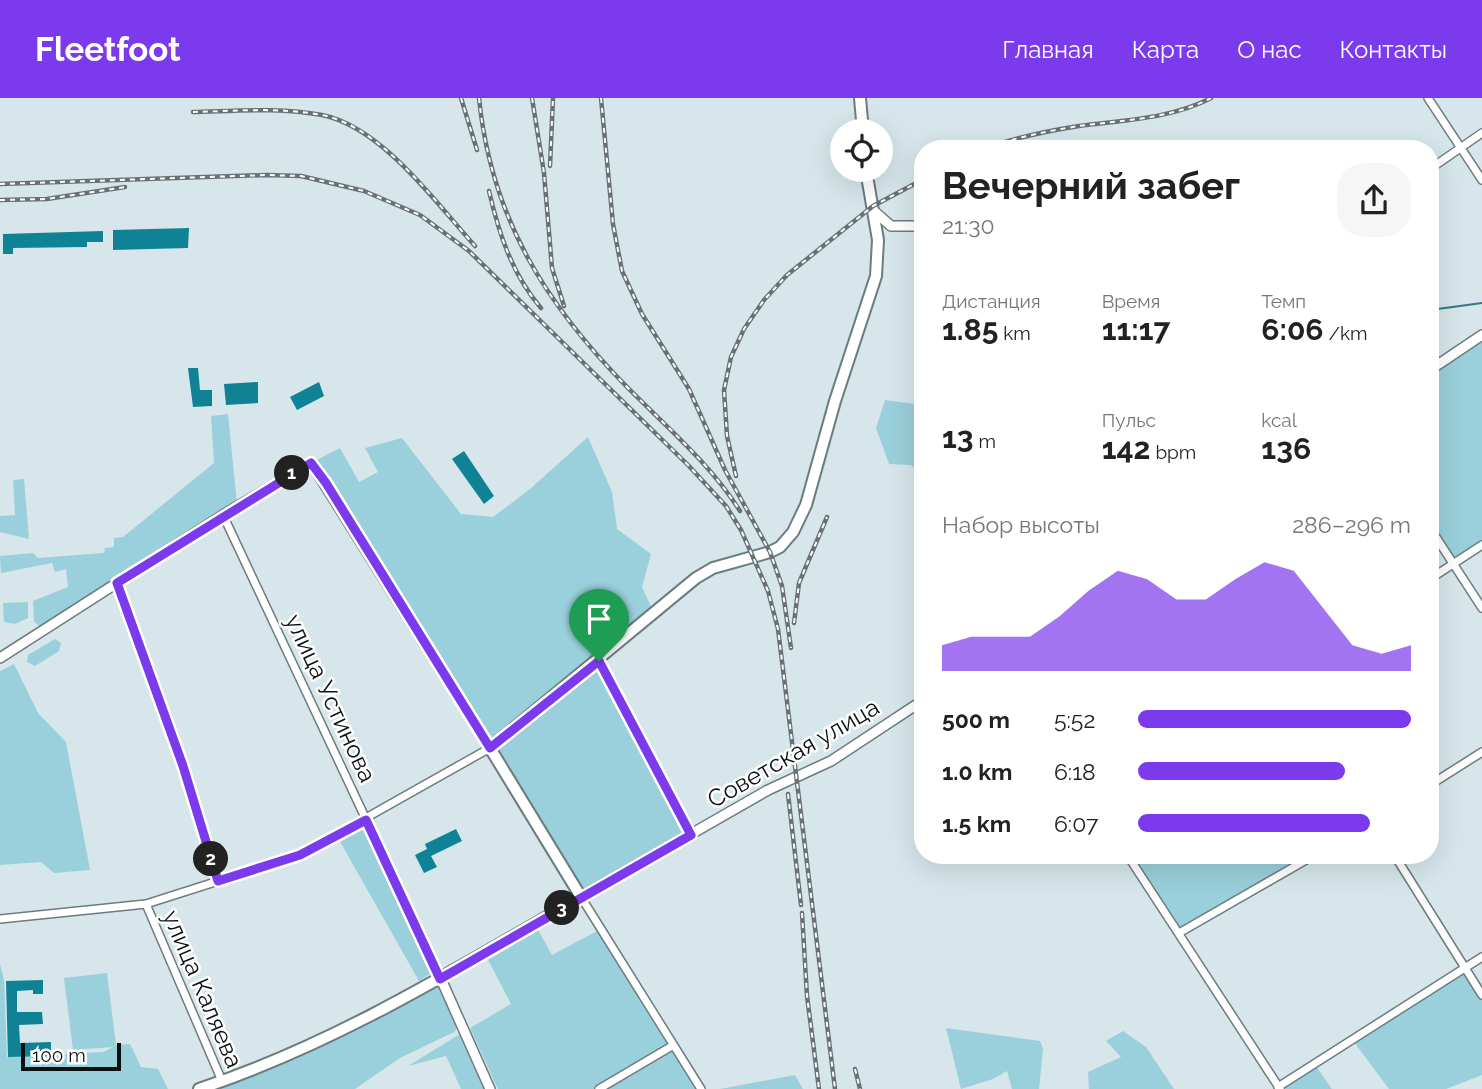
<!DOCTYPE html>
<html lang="ru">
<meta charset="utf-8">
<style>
body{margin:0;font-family:Raleway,sans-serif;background:#f6f6f6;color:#222;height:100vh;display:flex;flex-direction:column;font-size:26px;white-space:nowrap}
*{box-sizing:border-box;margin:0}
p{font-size:23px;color:#767676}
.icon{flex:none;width:38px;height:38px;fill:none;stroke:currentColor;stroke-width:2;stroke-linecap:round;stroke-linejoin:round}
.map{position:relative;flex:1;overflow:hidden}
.drawer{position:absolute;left:914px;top:42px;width:525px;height:724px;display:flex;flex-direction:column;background:#fff;border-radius:28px;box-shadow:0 7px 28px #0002}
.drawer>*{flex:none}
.controls{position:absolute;left:830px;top:21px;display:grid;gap:14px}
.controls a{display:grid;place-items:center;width:63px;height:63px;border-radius:50%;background:#fff;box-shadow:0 7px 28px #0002;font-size:35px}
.scale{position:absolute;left:21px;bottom:18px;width:100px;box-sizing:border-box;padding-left:7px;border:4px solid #0b1011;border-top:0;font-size:19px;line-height:24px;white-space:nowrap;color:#0b1011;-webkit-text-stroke:5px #fff;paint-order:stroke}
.pin{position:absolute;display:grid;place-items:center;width:60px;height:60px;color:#fff;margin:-72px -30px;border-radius:50% 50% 50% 0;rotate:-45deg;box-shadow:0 0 7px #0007}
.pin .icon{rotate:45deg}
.km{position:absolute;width:35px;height:35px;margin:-18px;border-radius:50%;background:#222;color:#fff;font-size:19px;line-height:35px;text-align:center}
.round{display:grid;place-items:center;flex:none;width:74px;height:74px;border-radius:28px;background:#f6f6f6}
.summary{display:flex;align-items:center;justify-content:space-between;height:119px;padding:0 28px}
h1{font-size:38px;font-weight:700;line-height:52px}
.metrics{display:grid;grid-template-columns:repeat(3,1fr);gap:10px;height:119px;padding:7px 28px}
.metrics div{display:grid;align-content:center}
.metrics b{font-size:30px;font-weight:700}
.metrics small{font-size:19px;font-weight:400}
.metrics p{font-size:19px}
.chart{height:196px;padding:14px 28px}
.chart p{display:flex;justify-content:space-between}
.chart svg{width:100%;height:126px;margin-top:7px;fill:#7c3aed;opacity:.7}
ul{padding:0 28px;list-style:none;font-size:23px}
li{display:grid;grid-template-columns:112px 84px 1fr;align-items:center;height:52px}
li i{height:18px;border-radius:9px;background:#7c3aed}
header{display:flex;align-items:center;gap:42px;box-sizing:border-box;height:98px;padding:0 35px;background:#7c3aed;color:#fff}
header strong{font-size:33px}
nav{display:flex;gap:38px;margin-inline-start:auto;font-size:24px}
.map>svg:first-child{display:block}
.green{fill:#9ad0db}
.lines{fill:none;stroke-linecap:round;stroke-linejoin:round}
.stream{stroke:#327986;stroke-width:2}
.building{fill:#0f8395}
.minor-casing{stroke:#6d7c7f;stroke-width:10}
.tertiary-casing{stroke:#6d7c7f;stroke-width:12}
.secondary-casing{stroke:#6d7c7f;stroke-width:14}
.minor{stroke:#fff;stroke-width:7}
.tertiary{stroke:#fff;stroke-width:9}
.secondary{stroke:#fff;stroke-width:10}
.rail-casing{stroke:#687275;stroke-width:4.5}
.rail{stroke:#fff;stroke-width:2;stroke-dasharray:5;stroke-linecap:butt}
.route-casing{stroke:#fff;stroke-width:14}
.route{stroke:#7c3aed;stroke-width:9}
.labels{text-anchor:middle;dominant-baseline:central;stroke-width:5;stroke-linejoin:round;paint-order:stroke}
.street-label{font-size:24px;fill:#0b1011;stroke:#fff}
</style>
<header>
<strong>Fleetfoot</strong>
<nav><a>Главная</a><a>Карта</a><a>О нас</a><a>Контакты</a></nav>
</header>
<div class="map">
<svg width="1482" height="991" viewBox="0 0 1482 991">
<rect width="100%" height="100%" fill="#d6e6ea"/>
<path class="green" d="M1482,237v210l-28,19 -24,-36v-158z
M885,302l37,5v68l-11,-8 -22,-1 -13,-36z
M228,316l9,90 -197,123 -6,-6 -1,-20 35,-14 -2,-18 -11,3 -3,-9 -51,10 -1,-17 33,-3 5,5 66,-5 1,-5 9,-1v-9l9,-1 91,-74 -3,-47z
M588,339l24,55 5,37 34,25 -9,33 12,26 -55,48 91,174 -109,62 -270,-434 29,-15 19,34 19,-10 -13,-24 37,-10 59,76 32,3 37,-28z
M24,381l5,60 -29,-7v-16l15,-1 -2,-35z
M28,504v16l-13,6 -11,-2 -1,-19z
M55,541l6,4 -2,8 -24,15 -8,-4 1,-7z
M14,566l24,49 28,29 24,128 -36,3 -13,-11 -41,3v-194z
M366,727l68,146 -15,10 -81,-143z
M1128,758h185l-134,77z
M536,828l16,29 47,-25 102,159h-203l-28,-61 41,-24 -27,-52z
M0,866l4,16 3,77 96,-5 10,-5 -40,3 -9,-72 43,-5 9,72 14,-1 11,23 17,2 10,20h-168z
M1465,870l17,27v80l-36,14h-57l-38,-51z
M441,881l17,48 -4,5 -54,26 -45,31h-156l23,-8z
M946,930l94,13 3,8 -4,40h-27l-5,-18 -14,8 -32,10z
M1123,933l23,16 28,42h-85l-1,-17 33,-15 -15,-16z
M460,936l26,55h-25l-15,-33 -38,10z
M1314,965l18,26h-55z
M795,977l8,14h-83z"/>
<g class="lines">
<path class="stream" d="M1430,212l52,-7"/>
</g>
<path class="building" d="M189,130l-1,20 -75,2v-20z
M103,133v11h-16v5l-74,1v6h-10v-20z
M188,270h10l2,22h12v16l-19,1z
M258,284v21l-32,2 -2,-21z
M319,284l5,14 -27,14 -7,-13z
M464,353l30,45 -10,8 -32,-45z
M456,731l6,12 -31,15 6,11 -13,6 -9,-18 12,-6 -2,-5z
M43,882v14h-10v-4l-16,1v21h25l1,12 -24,1 1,18 31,-1v14l-43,1 -2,-76z"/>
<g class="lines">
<defs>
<path id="minor" d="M1428,0l54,82
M1430,71l52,-36
M223,417l218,464
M1430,430l52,80
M1430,481l52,-34
M117,485l66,183 35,115
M599,563l91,174
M1430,687l52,-33
M1128,758l152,233
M1395,758l87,139
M581,799l120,192
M146,806l76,177
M0,821l146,-15 154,-49 190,-107
M1179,835l134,-77
M1278,989l204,-130
M599,991l73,-43"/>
<path id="tertiary" d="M875,114l16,14h31
M1430,272l52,-35
M0,560l223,-143 88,-52 179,285
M581,799l187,-107 63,-29 91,-60
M441,881l49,110"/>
<path id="secondary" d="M860,0l3,33
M199,991c136,-45 257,-120 382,-192l-91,-149 206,-170 17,-10 57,-16 10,-5 13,-15 13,-27 29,-104 41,-125 2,-36 -12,-70"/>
</defs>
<use href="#minor" class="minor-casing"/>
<use href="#tertiary" class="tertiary-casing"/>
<use href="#secondary" class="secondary-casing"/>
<use href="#minor" class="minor"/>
<use href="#tertiary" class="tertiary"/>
<use href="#secondary" class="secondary"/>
<defs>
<path id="rail" d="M461,0l16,52
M479,0c12,120 67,207 150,291 39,39 82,76 111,122
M532,0l12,75 8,95 12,38
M601,0l12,126 9,47 20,43 47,75 36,81 45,82 12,34 9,62
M193,14c42,-1 87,-5 129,3 60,12 114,88 153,131
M983,51c31,-11 64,-18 96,-23 44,-6 92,-7 132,-28
M550,68l3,-68
M0,86l267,-9 34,1 63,15 56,24 49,36 219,214 38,41 15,24 27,61 10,38 57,460
M489,93c10,43 23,83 52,117
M0,102l47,-1 78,-12
M736,378l-9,-40 -3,-46 7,-33 13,-28 20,-29 23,-25 86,-69 49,-26
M794,525l5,-40 28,-66
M788,696l13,111
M802,815l5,83 12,93
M855,971l5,20"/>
</defs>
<use href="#rail" class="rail-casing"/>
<use href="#rail" class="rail"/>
</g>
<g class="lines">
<defs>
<path id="route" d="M311,365l15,20 164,265 109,-87 92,174 -251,144 -74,-159 -66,35 -82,26 -35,-115 -66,-183z"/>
</defs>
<use href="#route" class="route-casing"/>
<use href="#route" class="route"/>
</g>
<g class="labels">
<g class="street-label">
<text transform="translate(331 600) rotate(65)">улица Устинова</text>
<text transform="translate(793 655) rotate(-30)">Советская улица</text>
<text transform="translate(203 891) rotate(67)">улица Каляева</text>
</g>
</g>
</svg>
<div class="controls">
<a><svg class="icon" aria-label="locate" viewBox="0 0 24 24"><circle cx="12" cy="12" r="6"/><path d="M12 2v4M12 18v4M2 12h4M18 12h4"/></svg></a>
</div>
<div class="scale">100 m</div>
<div class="pin" style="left:599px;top:563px;background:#1e9e55"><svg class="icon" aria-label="arrive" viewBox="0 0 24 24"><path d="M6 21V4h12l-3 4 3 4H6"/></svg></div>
<b class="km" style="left:292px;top:375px">1</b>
<b class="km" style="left:211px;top:761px">2</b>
<b class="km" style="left:562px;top:810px">3</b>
<section class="drawer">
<div class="summary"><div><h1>Вечерний забег</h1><p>21:30</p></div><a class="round"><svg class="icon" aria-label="share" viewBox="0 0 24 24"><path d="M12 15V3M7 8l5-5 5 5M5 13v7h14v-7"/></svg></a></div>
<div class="metrics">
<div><p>Дистанция</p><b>1.85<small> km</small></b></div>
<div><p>Время</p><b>11:17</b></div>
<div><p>Темп</p><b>6:06<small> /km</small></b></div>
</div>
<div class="metrics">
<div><b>13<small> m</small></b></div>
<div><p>Пульс</p><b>142<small> bpm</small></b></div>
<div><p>kcal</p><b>136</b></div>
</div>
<div class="chart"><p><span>Набор высоты</span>286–296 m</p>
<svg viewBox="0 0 160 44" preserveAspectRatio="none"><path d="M0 44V35L10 32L20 32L30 32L40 25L50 16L60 9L70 12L80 19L90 19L100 12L110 6L120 9L130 22L140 35L150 38L160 35V44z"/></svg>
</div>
<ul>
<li><b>500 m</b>5:52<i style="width:100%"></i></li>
<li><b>1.0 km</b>6:18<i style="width:76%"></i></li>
<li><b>1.5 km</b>6:07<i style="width:85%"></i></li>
</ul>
</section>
</div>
